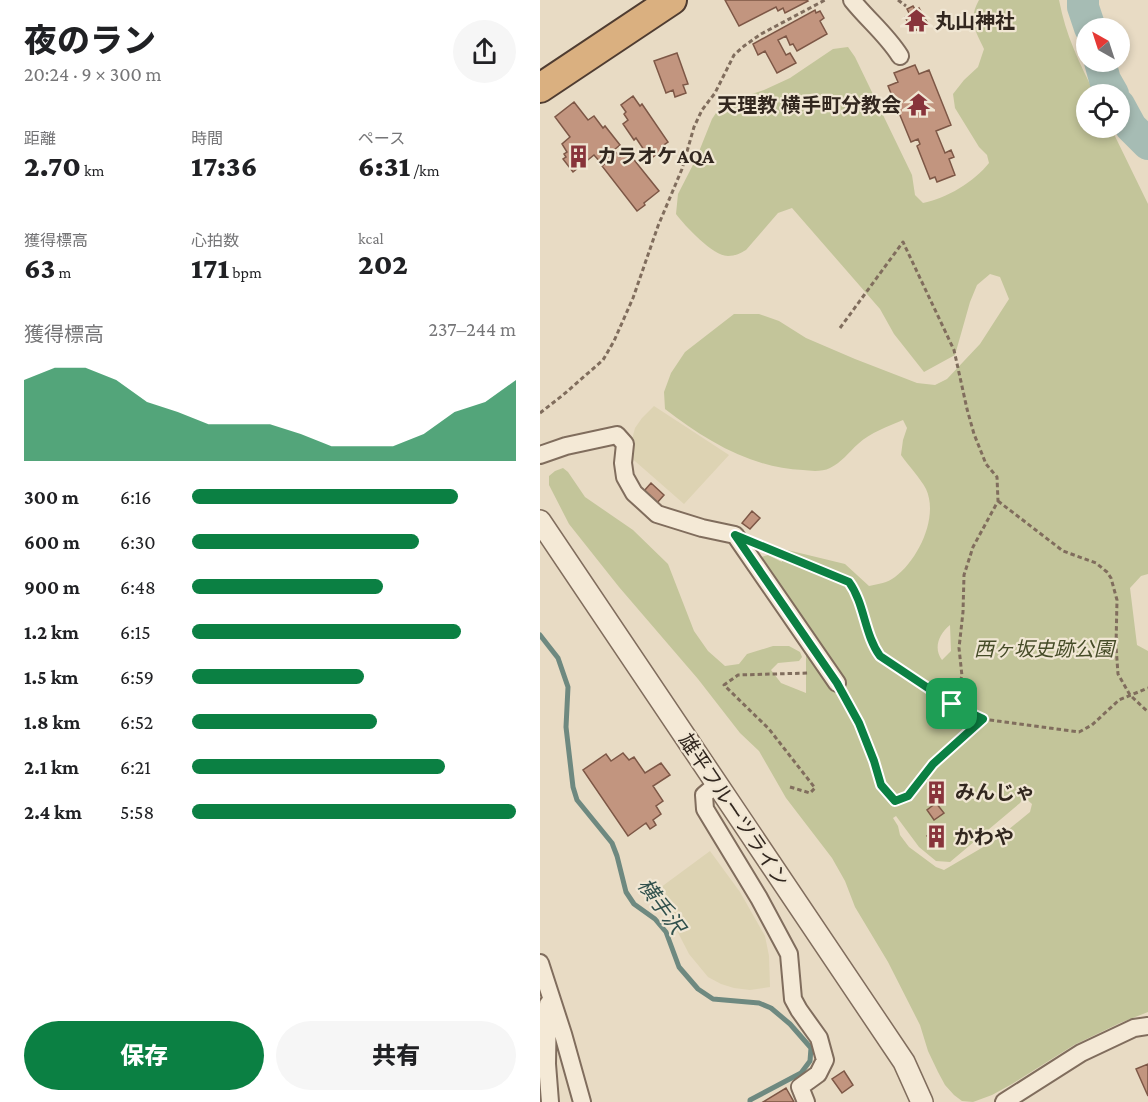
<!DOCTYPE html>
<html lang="ja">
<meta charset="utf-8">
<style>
body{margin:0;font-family:"Crimson Pro","Noto Sans JP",serif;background:#f6f6f6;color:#202124;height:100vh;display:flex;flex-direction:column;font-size:22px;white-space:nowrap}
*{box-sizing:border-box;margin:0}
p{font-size:20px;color:#757577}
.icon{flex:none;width:33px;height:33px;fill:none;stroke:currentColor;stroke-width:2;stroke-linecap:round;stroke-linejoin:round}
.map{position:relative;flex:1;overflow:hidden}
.details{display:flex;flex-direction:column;background:#fff;width:540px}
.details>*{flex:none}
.needle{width:39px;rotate:321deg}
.controls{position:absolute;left:536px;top:18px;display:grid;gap:12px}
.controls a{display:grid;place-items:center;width:54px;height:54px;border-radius:50%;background:#fff;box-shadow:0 3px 9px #0003;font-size:30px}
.pin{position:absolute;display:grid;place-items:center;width:51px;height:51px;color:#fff;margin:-26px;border-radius:12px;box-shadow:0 3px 9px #0006}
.round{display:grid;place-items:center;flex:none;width:63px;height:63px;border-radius:32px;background:#f6f6f6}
.summary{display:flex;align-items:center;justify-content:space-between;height:102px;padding:0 24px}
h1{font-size:33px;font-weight:800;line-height:45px}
.metrics{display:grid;grid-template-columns:repeat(3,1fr);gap:9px;height:102px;padding:6px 24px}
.metrics div{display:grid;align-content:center}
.metrics b{font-size:30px;font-weight:800}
.metrics small{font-size:16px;font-weight:400}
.metrics p{font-size:16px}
.chart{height:168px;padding:12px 24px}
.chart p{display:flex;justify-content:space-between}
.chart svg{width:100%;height:108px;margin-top:6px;fill:#0b8043;opacity:.7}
.action{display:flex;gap:12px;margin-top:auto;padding:12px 24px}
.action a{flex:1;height:69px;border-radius:36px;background:#0b8043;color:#fff;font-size:24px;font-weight:800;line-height:69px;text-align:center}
.action a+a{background:#f6f6f6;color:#202124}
ul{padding:0 24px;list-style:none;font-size:20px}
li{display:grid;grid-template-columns:96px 72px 1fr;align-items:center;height:45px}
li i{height:15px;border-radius:8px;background:#0b8043}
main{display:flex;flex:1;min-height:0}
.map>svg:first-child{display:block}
.farmland{fill:#ddd3b3}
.green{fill:#c3c59a;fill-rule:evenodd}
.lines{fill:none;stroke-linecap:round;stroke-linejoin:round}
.stream{stroke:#6e8980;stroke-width:5}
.river{stroke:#a6bcb4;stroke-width:32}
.building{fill:#c2957f;stroke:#7d5746;stroke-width:1.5}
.minor-casing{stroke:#806d5d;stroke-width:20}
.tertiary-casing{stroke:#806d5d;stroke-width:24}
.trunk-casing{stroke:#4f3c31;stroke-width:32}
.path{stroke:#806d5d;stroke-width:3;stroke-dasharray:4.5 3;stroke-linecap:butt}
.minor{stroke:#f4e9d6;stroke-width:16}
.tertiary{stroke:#f4e9d6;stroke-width:21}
.trunk{stroke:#dab080;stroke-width:28}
.route-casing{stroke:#fff;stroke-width:12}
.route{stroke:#0b8043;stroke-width:8}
.labels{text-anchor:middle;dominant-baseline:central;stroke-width:4.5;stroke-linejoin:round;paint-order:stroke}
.poi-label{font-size:20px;font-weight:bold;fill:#32271f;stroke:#f0e6d3;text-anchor:start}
.park-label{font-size:20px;font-style:italic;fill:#464c28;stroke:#f0e6d3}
.street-label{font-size:20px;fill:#32271f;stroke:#f0e6d3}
.water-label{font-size:21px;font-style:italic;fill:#30504c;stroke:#f0e6d3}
</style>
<main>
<section class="details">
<div class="summary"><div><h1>夜のラン</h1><p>20:24 · 9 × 300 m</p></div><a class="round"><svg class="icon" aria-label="share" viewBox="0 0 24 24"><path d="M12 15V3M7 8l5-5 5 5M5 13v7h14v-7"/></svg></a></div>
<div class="metrics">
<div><p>距離</p><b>2.70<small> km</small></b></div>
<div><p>時間</p><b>17:36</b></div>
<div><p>ペース</p><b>6:31<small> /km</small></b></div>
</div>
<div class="metrics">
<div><p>獲得標高</p><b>63<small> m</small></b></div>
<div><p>心拍数</p><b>171<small> bpm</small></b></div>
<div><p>kcal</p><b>202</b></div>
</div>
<div class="chart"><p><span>獲得標高</span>237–244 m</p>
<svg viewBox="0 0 160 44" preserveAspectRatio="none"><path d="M0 44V11L10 6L20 6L30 11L40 20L50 24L60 29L70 29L80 29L90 33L100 38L110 38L120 38L130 33L140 24L150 20L160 11V44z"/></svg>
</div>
<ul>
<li><b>300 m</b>6:16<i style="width:82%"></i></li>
<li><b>600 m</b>6:30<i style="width:70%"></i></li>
<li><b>900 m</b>6:48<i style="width:59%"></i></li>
<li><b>1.2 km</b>6:15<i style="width:83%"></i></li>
<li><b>1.5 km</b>6:59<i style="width:53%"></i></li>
<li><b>1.8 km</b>6:52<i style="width:57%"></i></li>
<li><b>2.1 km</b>6:21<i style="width:78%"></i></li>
<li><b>2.4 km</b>5:58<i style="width:100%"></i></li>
</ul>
<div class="action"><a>保存</a><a>共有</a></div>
</section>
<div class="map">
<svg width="608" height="1102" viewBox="0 0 608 1102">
<rect width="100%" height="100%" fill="#e8dbc4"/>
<path class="farmland" d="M114,406l75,49 -45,49 -56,-49 7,-27 7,-10z
M170,851l30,41 25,44 4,20 1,31 -20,3 -16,-2 -13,-4 -13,-7 -19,-23 -21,-41 -7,-8 -12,-9z"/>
<path class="green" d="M439,0h80c7,36 20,62 36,94h-9v34h25l37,76v370l-7,2 -11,12 7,57 11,6v361l-28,11 -46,22 -62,39 -20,11 -19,7 -11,-1 -8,-6 -9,-10 -7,-13 -10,-21 -8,-26 -32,-63 -33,-55 -10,-26 -13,-23 -46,-60 -27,-47 -19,-18 -42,-54 -79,-92 -50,-63 -20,-39v-9l6,-5 8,-3 5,4 17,25 48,33 35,34 26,67 14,20 17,15 14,-2 8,-10 26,-8h16l11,6 2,5 -3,4 -21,2 -7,7 10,13 25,10v-43l-11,-44 -21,-29 -10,-11 -3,-9 7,-2 14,7 -3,-14 66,16 24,22c10,-2 18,-3 26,-9 23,-17 44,-60 31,-88 -5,-10 -18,-24 -25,-34l2,-15 4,-12 -4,-8c-16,7 -32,12 -45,24 -9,8 -17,19 -28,24 -8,4 -19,3 -27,2 -52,-2 -98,-30 -138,-61l-1,-17 7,-19 14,-21 49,-38h25l20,7 27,17 49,21 62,24 18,2 12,-6 33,-35 29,-45 -9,-22 -10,-3 -13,11 -7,17 -15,53 -31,17 -30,-38 -14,-25 -88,-101 -14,5 -32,37c-5,3 -11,6 -18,6 -15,0 -43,-30 -52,-42l2,-20 18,-35 16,-40 10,-15 42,-14 26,-12 43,-29 15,-2 7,10 57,118 3,20 8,8c23,-4 52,-22 66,-40l-2,-8 -8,-8 -24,-39 -2,-14 11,-14 14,-13 6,-18c-9,-19 -16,-29 -5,-49zM410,625l1,26 -9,9c-9,-12 -3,-26 8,-35zM484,797l8,7 -2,8 -33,27 -53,31 -8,-3 -27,-20 -9,-12 -2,-9 -5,-8 3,-2 23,31 17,14 14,1 70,-59z"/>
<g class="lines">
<path class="stream" d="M0,635l18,23 10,29 -2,40 7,60 4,13 35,43 5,13 9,36 8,12 21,15 11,13 13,35 19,22 15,10 46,4 12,5 19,16 21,24 -1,13 -9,12 -51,27v2"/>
<path class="river" d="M543,0v7l7,21
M560,62l5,18 8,14
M579,105l12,22 17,17"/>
</g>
<path class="building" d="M185,0h82l1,1 -23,12 -2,-5 -5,3 -2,-4 -37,19z
M373,6l3,5 3,-3 9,16 -15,8 -8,-15 5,-2 -3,-6z
M275,10l1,3 4,-2 4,7 -4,3 7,13 -30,17 -4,-7 -3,1 -4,-9 -8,4 8,15 4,-2 6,10 -19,10 -12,-22 -7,4 -5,-11z
M137,53l11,31 -5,1 3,8 -11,4 -2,-7 -7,3 -12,-32z
M375,65l4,9 10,-4 22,55 -15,6 9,22 6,-3 3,7 -5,2 6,16 -18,7 -2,-5 -5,2 -13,-33 3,-2 -2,-5 -7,3 -23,-56 10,-4 -4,-9z
M93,96l7,10 2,-2 26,38 -7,5 2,3 -13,9 -14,-21 -2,2 -11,-16 5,-4 -4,-6 2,-2 -5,-7z
M34,102l14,18 6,-4 9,12 2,-2 15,19 -6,5 6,7 7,-6 32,40 -15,12 1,2 -8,6 -35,-45 9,-7 -2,-2 -8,6 -7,-8 -21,17 -10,-13 3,-2 -2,-3 3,-2 -5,-8 8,-7 -15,-20z
M111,483l13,12 -7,8 -13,-12z
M212,511l8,7 -10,11 -8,-6z
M83,753l6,7 5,-3 11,16 16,-10 9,12 -17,11 10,15 -7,5 5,8 -8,6 3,5 -6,4 -4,-6 -18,13 -45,-66 23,-16 5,7z
M396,803l8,10 -10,7 -7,-10z
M397,828l8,10 -11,8 -7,-10z
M608,1064v32l-12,-27z
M304,1071l9,14 -11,8 -10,-14z
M246,1088l8,14h-31z"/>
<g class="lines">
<defs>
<path id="minor" d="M312,0c15,19 35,35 48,56
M0,455l26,-9 51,-11 8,9 -2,19 2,14 9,16 23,21 45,14 33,7 102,148
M177,784l-13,11 1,14 54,89 30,56 4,45 6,11 20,28 6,22 -7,14 -18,13 6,15
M0,963l23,71 19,68
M8,1004l-1,60 3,38
M464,1102l77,-49 53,-25 14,-2"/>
<path id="tertiary" d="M0,521l364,541 18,40"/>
<path id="trunk" d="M0,88l132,-88"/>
</defs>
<use href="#minor" class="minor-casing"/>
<use href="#tertiary" class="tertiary-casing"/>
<use href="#trunk" class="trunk-casing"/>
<path class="path" d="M358,0l8,6
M300,328l63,-86 51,108 13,59 7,25 12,30 11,13 1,24 -25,46 -9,28 -1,37 -4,36 3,28 -10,28
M0,413l23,-18 40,-35 11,-19 19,-43 25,-72 24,-57 12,-42 8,-17 13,-17 19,-38 10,-9 17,-12 64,-34
M458,501l65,50 33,12 11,9 4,6 6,22 -1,46 2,28 12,21 18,17
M225,548l84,34c16,22 15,52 31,74l75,50 28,13
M304,695l15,28 16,38 6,24 14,16 13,-5 25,-32 50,-45 96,13 13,-7 27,-25 29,-12
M250,787l20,6 5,-5 -46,-59 -45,-44 14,-10 72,-2"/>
<use href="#minor" class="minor"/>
<use href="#tertiary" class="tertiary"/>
<use href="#trunk" class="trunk"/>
</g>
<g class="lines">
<defs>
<path id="route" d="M195,535l114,47c16,22 15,52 31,74l75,50 28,13 -50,45 -25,32 -13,5 -14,-16 -7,-24 -15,-38 -22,-40z"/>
</defs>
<use href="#route" class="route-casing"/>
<use href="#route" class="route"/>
</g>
<defs>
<symbol id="temple-bare" viewBox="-9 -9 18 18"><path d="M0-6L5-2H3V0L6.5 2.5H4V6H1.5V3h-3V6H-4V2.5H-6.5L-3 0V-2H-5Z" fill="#88343b" stroke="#f0e6d3" stroke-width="2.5" paint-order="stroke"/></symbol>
<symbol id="building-bare" viewBox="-9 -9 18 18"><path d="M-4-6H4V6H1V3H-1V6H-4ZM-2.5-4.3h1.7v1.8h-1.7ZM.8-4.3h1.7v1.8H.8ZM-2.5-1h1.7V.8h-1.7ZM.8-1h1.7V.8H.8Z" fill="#88343b" stroke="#f0e6d3" stroke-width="2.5" paint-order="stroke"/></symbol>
</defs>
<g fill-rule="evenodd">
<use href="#temple-bare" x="360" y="4" width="33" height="33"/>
<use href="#temple-bare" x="362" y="88" width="33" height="33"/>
<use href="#building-bare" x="22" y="140" width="33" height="33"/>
<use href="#building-bare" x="380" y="776" width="33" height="33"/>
<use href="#building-bare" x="380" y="820" width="33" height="33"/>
</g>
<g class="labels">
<g class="poi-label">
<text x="395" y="21">丸山神社</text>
<text x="361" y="105" text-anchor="end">天理教 横手町分教会</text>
<text x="57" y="156">カラオケAQA</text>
<text x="415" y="792">みんじゃ</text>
<text x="414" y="837">かわや</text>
</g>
<g class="park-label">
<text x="504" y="649">西ヶ坂史跡公園</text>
</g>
<g class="street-label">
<text transform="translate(194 810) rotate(56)">雄平フルーツライン</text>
</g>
<g class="water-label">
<text transform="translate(121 906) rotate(54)">横手沢</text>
</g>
</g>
</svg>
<div class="controls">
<a><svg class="needle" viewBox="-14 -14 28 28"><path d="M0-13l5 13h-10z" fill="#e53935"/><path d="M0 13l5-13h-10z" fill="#757577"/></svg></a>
<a><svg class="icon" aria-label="locate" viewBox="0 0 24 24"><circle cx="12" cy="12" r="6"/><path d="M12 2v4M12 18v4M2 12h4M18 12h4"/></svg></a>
</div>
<div class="pin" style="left:412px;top:704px;background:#1e9e55"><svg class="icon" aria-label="arrive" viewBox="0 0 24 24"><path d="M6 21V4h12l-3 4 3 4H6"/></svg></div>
</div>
</main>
